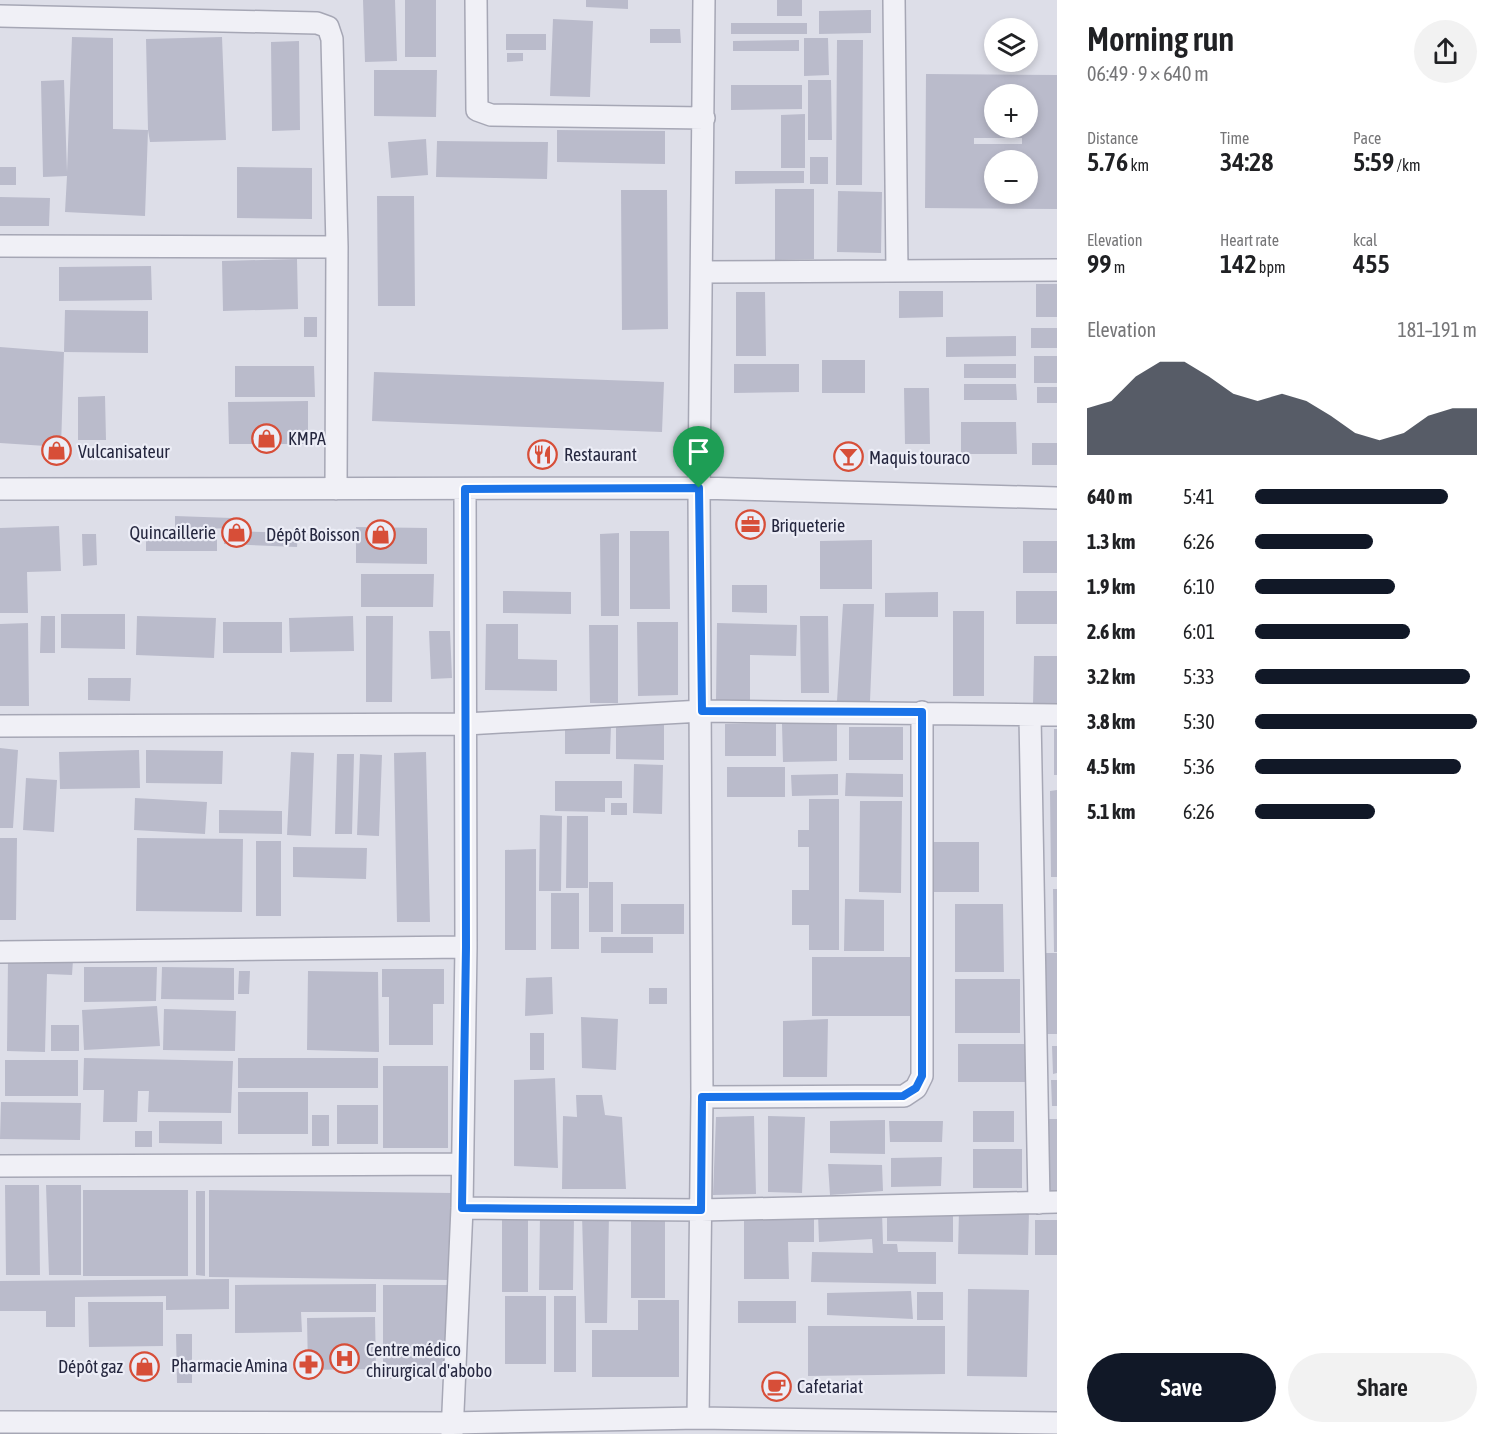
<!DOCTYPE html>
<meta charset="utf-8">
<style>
body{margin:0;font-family:"Asap Condensed",sans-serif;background:#f2f2f2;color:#202124;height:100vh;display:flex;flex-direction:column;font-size:22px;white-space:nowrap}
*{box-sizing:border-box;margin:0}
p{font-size:20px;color:#757577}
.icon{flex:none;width:33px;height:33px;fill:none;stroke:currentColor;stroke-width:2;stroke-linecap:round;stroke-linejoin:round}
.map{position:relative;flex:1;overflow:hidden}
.sheet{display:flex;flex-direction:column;background:#fff;width:450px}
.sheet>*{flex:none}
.controls{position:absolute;left:984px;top:18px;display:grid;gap:12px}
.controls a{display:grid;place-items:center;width:54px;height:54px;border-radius:50%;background:#fff;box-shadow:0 3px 9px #0003;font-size:30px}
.pin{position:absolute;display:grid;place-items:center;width:51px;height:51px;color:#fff;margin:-62px -26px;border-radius:50% 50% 50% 0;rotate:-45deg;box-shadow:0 0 6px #0007}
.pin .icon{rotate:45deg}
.round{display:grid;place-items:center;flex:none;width:63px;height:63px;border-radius:32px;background:#f2f2f2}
.summary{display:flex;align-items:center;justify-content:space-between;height:102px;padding:0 30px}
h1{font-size:33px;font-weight:600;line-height:45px}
.metrics{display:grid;grid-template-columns:repeat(3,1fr);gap:9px;height:102px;padding:6px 30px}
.metrics div{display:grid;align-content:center}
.metrics b{font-size:26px;font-weight:600}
.metrics small{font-size:16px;font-weight:400}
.metrics p{font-size:16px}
.chart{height:168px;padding:12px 30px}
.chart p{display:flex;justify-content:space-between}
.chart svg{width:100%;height:108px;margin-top:6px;fill:#111827;opacity:.7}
.primary-button{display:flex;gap:12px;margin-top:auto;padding:12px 30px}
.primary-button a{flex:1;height:69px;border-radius:36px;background:#111827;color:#fff;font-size:24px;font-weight:600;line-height:69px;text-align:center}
.primary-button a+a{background:#f2f2f2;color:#202124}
ul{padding:0 30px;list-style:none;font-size:20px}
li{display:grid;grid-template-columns:96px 72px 1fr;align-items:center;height:45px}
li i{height:15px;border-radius:8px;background:#111827}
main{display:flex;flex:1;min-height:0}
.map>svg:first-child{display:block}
.building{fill:#babbcb;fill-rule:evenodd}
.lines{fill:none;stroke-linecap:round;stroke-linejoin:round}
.minor-casing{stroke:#a6a7b5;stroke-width:24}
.minor{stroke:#f0f0f6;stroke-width:21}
.route-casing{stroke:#fff;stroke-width:12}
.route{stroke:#1a73e8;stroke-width:8}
.labels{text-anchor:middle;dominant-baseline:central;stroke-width:4.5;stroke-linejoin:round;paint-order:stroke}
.poi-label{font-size:18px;fill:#25273f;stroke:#ecedf6;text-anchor:start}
</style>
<main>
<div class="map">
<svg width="1057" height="1434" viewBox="0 0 1057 1434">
<rect width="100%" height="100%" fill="#dddee8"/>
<path class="building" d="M363,0h32l2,61 -32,1z
M405,0h31v57h-31z
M586,0h42v9l-42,-2z
M777,0h25v16h-25z
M871,10v23l-52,1v-23z
M553,19l40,2 -3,76 -40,-1z
M731,23h76v11h-76z
M650,29h30l1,14h-31z
M506,34h40v16h-40z
M72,37l41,1v91l35,1 -2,-91 76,-2 4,103 -76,2 -2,-12 -3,86 -80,-4 2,-36 -24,1 -2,-96 23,-1 3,92z
M804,38h24l1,37 -25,1z
M799,40v11h-66v-10z
M837,40h26l-1,145h-26z
M299,41l1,89 -28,1 -1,-89z
M507,53h16v8l-16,1z
M374,70h63l-1,47 -62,-1z
M926,74l131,1v134l-132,-1zM994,94h34v34h-34zM974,138h48v6h-48zM994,160h34v34h-34z
M808,80h23l1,60h-24z
M731,85h71v24l-71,1z
M805,114v54h-24v-53z
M557,130l108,1v33l-108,-2z
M426,139l2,36 -37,3 -3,-36z
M437,141l111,1 -1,37 -111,-2z
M810,157h18v27h-18z
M0,167h16v18h-16z
M237,167l75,1v51l-75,-1z
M735,171h69v12l-69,1z
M775,189h39v70l-39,1z
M621,190h46l1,139 -46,1z
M838,191l44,1 -1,61 -44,-1z
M377,196h37l1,110h-37z
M0,197l50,1 -1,28h-49z
M297,259l1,50 -75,2 -1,-50z
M151,266l1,34 -93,1v-34z
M1036,284h21v33h-21z
M899,291h44v26l-44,1z
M736,292h29l1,64h-30z
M65,310l83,1v42l-84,-1z
M304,317h13v20h-13z
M1031,328h26v20h-26z
M1016,336v20l-70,1v-20z
M0,347l64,5 -3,95 -61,-4z
M1034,356h23v27h-23z
M822,360h43v33h-43z
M734,364h65v28l-65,1z
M964,364h52v14h-52z
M235,366h79l1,31h-80z
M374,372l290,10 -2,50 -290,-11z
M964,384h52l1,16h-53z
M1037,387h20v16h-20z
M904,388h25l1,56h-25z
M105,396l1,44h-28v-43z
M308,401v43h-79l-1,-42z
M961,422h55l1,32h-56z
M1032,443h25v22h-25z
M175,516l57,2 -1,10 -56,2z
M59,526l2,45 -34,1 1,41h-28v-85z
M356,527l71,1v36l-71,-1z
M224,531l74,2 -1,14 -73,-3z
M630,531h39l1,78h-40z
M619,533v83h-18l-1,-82z
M82,534h14l1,31 -14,1z
M217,535v16h-71v-15z
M872,540v49h-52v-48z
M1023,541h34v32h-34z
M361,574h73l-1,33h-72z
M732,585h35v28l-35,-1z
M503,591l68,1v22l-68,-1z
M1016,591h41v33h-41z
M938,592v25h-53v-24z
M843,604h31l-4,97h-33z
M953,611h31v85h-31z
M61,614h64v35l-64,-1z
M41,616h14v37h-15z
M137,616l79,2 -2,40 -78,-3z
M353,616l1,35 -64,1 -1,-34z
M366,616h27l-1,86h-26z
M800,616h28l1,77h-28z
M223,622h59v31h-59z
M637,622h41v73l-40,1z
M28,623l1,83h-29v-82z
M717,623l80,2 -1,31 -46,-1v46h-34z
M486,624h32v35l39,1v31l-72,-1z
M589,625h29v78h-28z
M429,631h21l2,47 -21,1z
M1034,656h23v49h-24z
M88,678h43l-1,23 -42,-1z
M776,723v33h-51v-32z
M837,723v38l-54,1 -1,-38z
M565,725l46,1 -1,28h-45z
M616,725h48v35l-48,-1z
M849,727h54v33h-54z
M1054,729h3v46h-3z
M0,748l18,2 -5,78h-13z
M139,750l1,38 -80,1 -1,-37z
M146,750l77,1 -1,33 -76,-1z
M291,752l23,1 -3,83 -24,-1z
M426,752l4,170h-33l-3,-169z
M337,754h17l-2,80h-17z
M360,754l22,1 -3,81 -22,-1z
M634,764l29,1 -1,49 -29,-1z
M727,767h58v30h-58z
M846,773l57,1v23l-58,-1z
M838,774v21l-46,1 -1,-21z
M26,778l31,2 -3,52 -31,-2z
M555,781h67v17h-17v14l-50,-1z
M1057,790v87h-6l-1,-86z
M135,798l72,4 -2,32 -71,-4z
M809,799h30v151h-30v-25h-17v-35h17v-43h-11v-17h11z
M860,801h42l-1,92 -42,-1z
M611,803h16v12h-16z
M219,810l63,1v23l-63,-1z
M540,815l22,1 -1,75h-22z
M567,816h21v72h-22z
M0,838h17l-1,82h-16z
M137,838l106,1 -1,73 -106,-1z
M256,841h25v75h-25z
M933,842h46v50h-47z
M293,847l74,1 -1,31 -73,-2z
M536,849v101h-31v-100z
M589,882h24v50h-24z
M1053,889h4v63h-3z
M551,893h28v56h-28z
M845,899l39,1v51h-40z
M621,904h63v30h-63z
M955,904h48l1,68h-49z
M601,937h52v16h-52z
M1040,953h17v81h-15z
M812,957h101v59h-101z
M8,959l65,1 -1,15 -25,-1 -2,78 -38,-1z
M84,967h73l-1,34 -72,1z
M162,967l72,1v32l-73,-1z
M382,969h62v35h-11v41h-44v-48h-7z
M239,971h11l-1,23h-11z
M308,971l70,1 1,80 -72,-2z
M552,977l1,37 -28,2 1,-38z
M955,979h65v54h-65z
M649,988h18v16h-18z
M157,1006l3,40 -76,4 -2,-40z
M164,1009l72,2 -1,40 -72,-1z
M581,1017l37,2 -2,51 -34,-2z
M828,1019l-1,58h-44v-56z
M51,1025h28v26h-28z
M530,1033h14v37h-14z
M958,1044h70v38h-70z
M1052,1046h5v27l-4,1z
M84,1058l149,3 -2,52 -83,-1 1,-21h-11l-1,31h-34l1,-32h-21z
M238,1058h140v30h-140z
M5,1060h73v36h-73z
M383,1066h65v82h-65z
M555,1078l3,90 -44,-2v-86z
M1051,1080h6v26h-5z
M238,1092h70v42h-70z
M576,1095h26l3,20 17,2 4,72h-64l1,-73 14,1z
M1,1102l80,1 -1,37 -80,-1z
M337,1105h41v39h-41z
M973,1111h41v31h-41z
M312,1115h17v31h-17z
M754,1116l2,78 -43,1 3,-78z
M768,1116l37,1 -3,76 -34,-1z
M1042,1119h15v73h-15z
M885,1120v34l-55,-1v-32z
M159,1121h63v23l-63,-1z
M889,1121h54l-1,21h-52z
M135,1131h17v16h-17z
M973,1149h49v39h-49z
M942,1157l-1,29 -50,1v-29z
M828,1164l54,1 1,26 -53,4z
M5,1185h34l1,90h-34z
M46,1185h35v90h-32z
M83,1190h105v86h-105z
M209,1190l243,3 -1,87 -242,-3z
M196,1191h9v85l-9,-1z
M502,1210h26v82h-26z
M959,1210l70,1 -1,44 -70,-1z
M744,1212h70v30h-26l1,37h-45z
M882,1212l1,32h14l1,8h38v32l-125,-2 1,-30 61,1 -1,-14 -53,3 -1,-28z
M887,1212l66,1v29l-66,-1z
M582,1215h27l-2,108h-22z
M631,1215h34v83h-34z
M540,1216h34l-1,74h-34z
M1035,1220h22v35h-22z
M229,1279v30l-63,1v-14l-91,1v30h-29v-16h-46v-30z
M376,1284v28h-75l1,20 -67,1v-48z
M383,1285h68v93l-68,1z
M968,1289l61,1 -2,87 -60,-1z
M911,1291l2,28 -86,-4v-22z
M917,1292h26v28h-26z
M505,1296h41v68h-41z
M554,1296h22v76h-22z
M638,1300h41v77h-87v-47h46z
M738,1301h58v22h-58z
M88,1302h75v44l-74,1z
M375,1317l1,52 -68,1 -1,-52z
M808,1326h137v48l-137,2z
M176,1334h16v49h-15z"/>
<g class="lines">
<defs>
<path id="minor" d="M476,0l1,110 14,5 213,3
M894,0l3,271
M0,16l317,7 11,4 4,12 5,208 -1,242
M0,246l337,1
M702,272l355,-2
M0,489l699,-1 358,10
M1030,716l9,487
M0,726l466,-2 236,-13 355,4
M0,952l466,-5
M702,1097l202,-1 12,-8 6,-12v-364
M0,1166l461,-2
M462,1208l239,2 356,-8
M698,1418l4,-321 -3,-609 5,-488
M0,1422l452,1 246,-5 359,5
M452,1434l10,-226 4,-261 -1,-458"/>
</defs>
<use href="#minor" class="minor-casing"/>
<use href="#minor" class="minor"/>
</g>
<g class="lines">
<defs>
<path id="route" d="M699,488l3,223 220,1v364l-6,12 -13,8 -201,1 -1,113 -239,-2 4,-261 -1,-458z"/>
</defs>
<use href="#route" class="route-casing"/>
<use href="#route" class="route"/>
</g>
<defs>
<symbol id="shop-ring" viewBox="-11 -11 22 22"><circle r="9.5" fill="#ecedf6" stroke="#d74e38" stroke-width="1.5"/><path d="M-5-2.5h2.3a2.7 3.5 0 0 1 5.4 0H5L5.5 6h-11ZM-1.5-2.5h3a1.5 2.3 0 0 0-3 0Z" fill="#d74e38"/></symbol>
<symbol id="restaurant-ring" viewBox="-11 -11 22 22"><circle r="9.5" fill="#ecedf6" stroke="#d74e38" stroke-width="1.5"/><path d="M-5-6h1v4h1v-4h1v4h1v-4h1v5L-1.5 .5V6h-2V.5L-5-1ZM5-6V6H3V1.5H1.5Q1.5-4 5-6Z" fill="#d74e38"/></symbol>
<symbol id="bar-ring" viewBox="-11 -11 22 22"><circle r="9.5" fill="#ecedf6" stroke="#d74e38" stroke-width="1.5"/><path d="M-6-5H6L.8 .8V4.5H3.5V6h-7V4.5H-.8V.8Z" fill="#d74e38"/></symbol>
<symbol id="office-ring" viewBox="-11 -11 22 22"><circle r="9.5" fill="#ecedf6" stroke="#d74e38" stroke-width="1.5"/><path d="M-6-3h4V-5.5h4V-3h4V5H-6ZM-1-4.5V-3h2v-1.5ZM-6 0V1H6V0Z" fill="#d74e38"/></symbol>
<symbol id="hospital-ring" viewBox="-11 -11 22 22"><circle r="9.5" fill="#ecedf6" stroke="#d74e38" stroke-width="1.5"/><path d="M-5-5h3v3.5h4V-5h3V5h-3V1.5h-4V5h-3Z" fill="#d74e38"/></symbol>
<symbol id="pharmacy-ring" viewBox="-11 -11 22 22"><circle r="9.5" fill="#ecedf6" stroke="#d74e38" stroke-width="1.5"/><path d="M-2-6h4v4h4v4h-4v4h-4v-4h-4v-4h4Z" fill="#d74e38"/></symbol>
<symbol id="cafe-ring" viewBox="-11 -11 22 22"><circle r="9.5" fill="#ecedf6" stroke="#d74e38" stroke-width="1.5"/><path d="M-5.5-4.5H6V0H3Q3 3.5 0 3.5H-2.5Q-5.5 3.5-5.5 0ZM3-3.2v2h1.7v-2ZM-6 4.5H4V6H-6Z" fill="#d74e38"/></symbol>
</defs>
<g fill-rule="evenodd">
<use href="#shop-ring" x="250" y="422" width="33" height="33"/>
<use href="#shop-ring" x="40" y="434" width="33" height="33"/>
<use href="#restaurant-ring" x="526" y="438" width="33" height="33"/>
<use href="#bar-ring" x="832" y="440" width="33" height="33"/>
<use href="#office-ring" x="734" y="508" width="33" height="33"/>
<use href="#shop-ring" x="220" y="516" width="33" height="33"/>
<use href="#shop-ring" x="364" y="518" width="33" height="33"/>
<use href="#hospital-ring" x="328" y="1342" width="33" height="33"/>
<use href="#pharmacy-ring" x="292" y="1348" width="33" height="33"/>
<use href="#shop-ring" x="128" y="1350" width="33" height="33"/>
<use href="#cafe-ring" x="760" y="1370" width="33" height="33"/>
</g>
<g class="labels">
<g class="poi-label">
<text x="288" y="438">KMPA</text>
<text x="78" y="451">Vulcanisateur</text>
<text x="564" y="454">Restaurant</text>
<text x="869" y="457">Maquis touraco</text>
<text x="771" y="525">Briqueterie</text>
<text x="216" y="532" text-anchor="end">Quincaillerie</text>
<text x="360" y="534" text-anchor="end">Dépôt Boisson</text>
<text x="366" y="1349">Centre médico<tspan x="366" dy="21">chirurgical d'abobo</tspan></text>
<text x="288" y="1365" text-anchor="end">Pharmacie Amina</text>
<text x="123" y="1366" text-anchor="end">Dépôt gaz</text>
<text x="797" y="1386">Cafetariat</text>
</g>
</g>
</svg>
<div class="controls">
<a><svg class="icon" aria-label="layers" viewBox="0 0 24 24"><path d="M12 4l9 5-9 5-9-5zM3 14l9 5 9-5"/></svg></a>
<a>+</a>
<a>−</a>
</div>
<div class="pin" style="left:699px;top:488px;background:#1e9e55"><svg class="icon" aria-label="arrive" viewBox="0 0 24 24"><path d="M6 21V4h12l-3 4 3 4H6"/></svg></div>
</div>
<section class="sheet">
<div class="summary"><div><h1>Morning run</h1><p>06:49 · 9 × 640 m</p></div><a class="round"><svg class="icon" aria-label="share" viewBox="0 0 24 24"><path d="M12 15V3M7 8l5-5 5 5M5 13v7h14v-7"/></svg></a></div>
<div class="metrics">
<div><p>Distance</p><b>5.76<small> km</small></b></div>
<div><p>Time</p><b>34:28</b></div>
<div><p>Pace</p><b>5:59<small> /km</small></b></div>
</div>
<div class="metrics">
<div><p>Elevation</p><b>99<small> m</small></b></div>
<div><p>Heart rate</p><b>142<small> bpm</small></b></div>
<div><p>kcal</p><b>455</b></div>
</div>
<div class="chart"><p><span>Elevation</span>181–191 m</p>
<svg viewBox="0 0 160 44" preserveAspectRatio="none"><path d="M0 44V25L10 22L20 12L30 6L40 6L50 12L60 19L70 22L80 19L90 22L100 28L110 35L120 38L130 35L140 28L150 25L160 25V44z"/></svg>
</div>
<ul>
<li><b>640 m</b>5:41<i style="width:87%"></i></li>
<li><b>1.3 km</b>6:26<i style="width:53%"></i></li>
<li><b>1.9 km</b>6:10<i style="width:63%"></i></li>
<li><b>2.6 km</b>6:01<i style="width:70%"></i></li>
<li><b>3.2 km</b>5:33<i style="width:97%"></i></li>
<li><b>3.8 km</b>5:30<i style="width:100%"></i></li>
<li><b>4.5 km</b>5:36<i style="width:93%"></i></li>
<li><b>5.1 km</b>6:26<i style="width:54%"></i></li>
</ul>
<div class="primary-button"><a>Save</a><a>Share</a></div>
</section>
</main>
